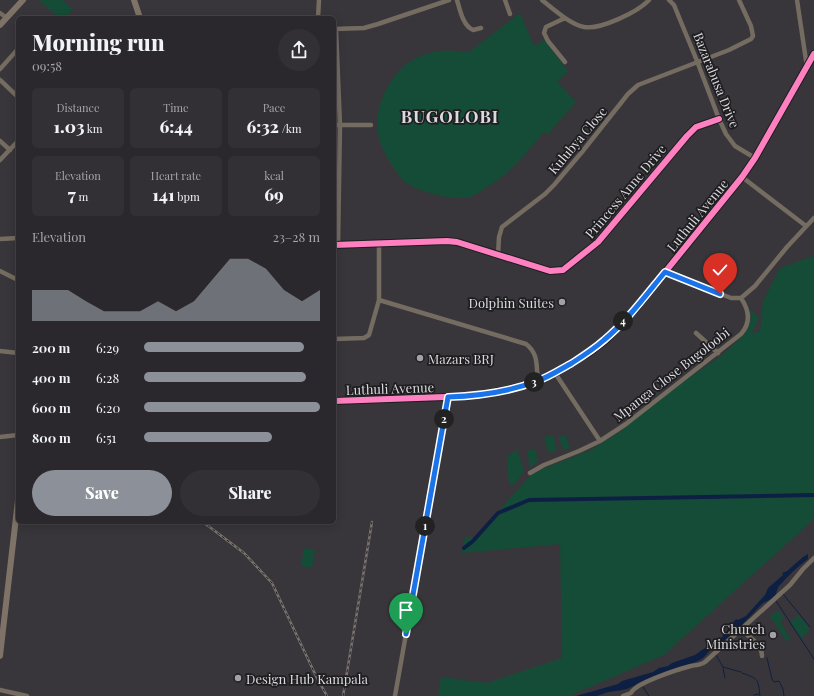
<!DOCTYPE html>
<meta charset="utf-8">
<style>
body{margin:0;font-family:"Playfair Display",serif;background:#323034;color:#f1f3f6;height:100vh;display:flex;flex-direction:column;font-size:15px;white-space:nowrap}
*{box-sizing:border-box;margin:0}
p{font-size:13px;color:#a5a6a9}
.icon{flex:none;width:22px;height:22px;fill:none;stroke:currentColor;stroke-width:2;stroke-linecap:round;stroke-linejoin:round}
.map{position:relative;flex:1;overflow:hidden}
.sheet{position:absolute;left:16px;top:16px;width:320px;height:508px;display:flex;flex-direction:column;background:#2a282c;border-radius:6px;box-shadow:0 2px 10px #0003,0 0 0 1px #464448}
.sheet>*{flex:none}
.pin{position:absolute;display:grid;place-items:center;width:34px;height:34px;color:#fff;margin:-41px -17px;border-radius:50% 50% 50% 0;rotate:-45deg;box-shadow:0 0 4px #0007}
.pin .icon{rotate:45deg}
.km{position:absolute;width:20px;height:20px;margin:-10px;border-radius:50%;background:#222;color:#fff;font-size:11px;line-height:20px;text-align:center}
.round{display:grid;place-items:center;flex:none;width:42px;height:42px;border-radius:21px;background:#323034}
.summary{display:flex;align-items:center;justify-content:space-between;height:68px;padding:0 16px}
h1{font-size:22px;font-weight:800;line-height:30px}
.stats{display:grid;grid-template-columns:repeat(3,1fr);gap:6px;height:68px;padding:4px 16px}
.stats div{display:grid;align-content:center;border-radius:6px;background:#323034;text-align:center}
.stats b{font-size:17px;font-weight:800}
.stats small{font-size:11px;font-weight:400}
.stats p{font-size:11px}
.chart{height:112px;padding:8px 16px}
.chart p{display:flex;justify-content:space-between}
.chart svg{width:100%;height:72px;margin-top:4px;fill:#8c9099;opacity:.7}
.primary-button{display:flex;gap:8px;margin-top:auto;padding:8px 16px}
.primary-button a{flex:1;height:46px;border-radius:24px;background:#8c9099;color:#fff;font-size:16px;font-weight:800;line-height:46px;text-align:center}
.primary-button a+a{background:#323034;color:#f1f3f6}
ul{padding:0 16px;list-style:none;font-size:13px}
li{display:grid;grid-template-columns:64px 48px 1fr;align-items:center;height:30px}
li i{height:10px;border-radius:5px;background:#8c9099}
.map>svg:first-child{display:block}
.green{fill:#154c38}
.water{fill:#0d2043}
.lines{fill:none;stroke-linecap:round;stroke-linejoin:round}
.stream{stroke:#0d2043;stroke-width:1}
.canal{stroke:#0d2043;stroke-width:4}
.minor{stroke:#746b61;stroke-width:4.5}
.major{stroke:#7f7368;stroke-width:6}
.rail-casing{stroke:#79726f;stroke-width:2.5}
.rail{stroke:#1e1d20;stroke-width:1;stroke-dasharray:3;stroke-linecap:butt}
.cycleway-casing{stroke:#1e1d20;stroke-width:8}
.cycleway{stroke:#ff80c0;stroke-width:6}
.route-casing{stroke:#fff;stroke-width:8}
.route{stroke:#1a73e8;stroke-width:5}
.poi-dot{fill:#a2a1a5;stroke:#1e1d20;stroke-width:1.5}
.labels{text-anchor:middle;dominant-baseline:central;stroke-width:3.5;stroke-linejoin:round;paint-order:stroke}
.street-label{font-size:13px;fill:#dbdade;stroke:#1e1d20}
.poi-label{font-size:13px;fill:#dbdade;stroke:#1e1d20;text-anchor:end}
.district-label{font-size:17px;font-weight:bold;letter-spacing:1px;fill:#dbdade;stroke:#1e1d20}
</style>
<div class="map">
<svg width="814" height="696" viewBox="0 0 814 696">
<rect width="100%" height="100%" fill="#38363a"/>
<path class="green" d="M39,0h24l10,10 -9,8h-5z
M520,13l14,33 10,-6 24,31 -11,11 19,20 -28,32 -4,-2c-19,22 -33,42 -59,56 -4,3 -8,6 -13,8 -12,4 -24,1 -36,-1 -10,-3 -19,-6 -28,-11 -6,-4 -12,-12 -16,-19 -6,-9 -13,-21 -14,-33 -4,-27 13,-61 38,-74 16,-9 36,-8 53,-6z
M814,256v263l-150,136 -95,41h-131l3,-19 46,6 75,-25 -2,-114 -98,9 3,-16 9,1 57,-63 9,-5 51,-20 24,-15 71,-55 35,-24 26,-24 4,-13 -1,-10 9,9 -7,15 8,-1 3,-31 17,-33z
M553,435l4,15 -9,2 -4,-15z
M566,435l4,13 -7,2 -4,-13z
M535,449l3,11 -8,8 -3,-17z
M517,450l7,21 -10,14 -5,-1 -2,-28z
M304,548l11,2 -3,18 -11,-2z
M778,610l6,9 -4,3 10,16 -4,3 -16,-25z
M799,615l10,13 -1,4 -7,6 -11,-16z"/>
<path class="water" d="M808,554v5c-11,8 -20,17 -29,27 -3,4 -2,8 -5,11 -3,3 -8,4 -11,6 -8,8 -38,42 -48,42l-12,13 -5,3 -60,22c-9,8 -22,7 -33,10 -4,1 -6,3 -10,3 -6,0 -13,0 -19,0l42,-12 4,-3 31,-9 6,-4 9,-2 4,-3 23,-8 10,-7 4,-1 13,-10 14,-18 2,1 8,-4 8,-9 11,-12 3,-7 15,-13 -1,-2 5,-2 16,-14z"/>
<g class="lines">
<path class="stream" d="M783,594l27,33
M776,601l38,58
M716,655l7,12 18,5
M767,658l5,21 2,3 5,-1 4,8 1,7
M723,668l2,10
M742,673c17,6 16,6 18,23
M643,687l6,9
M754,695l5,-1"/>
<path class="canal" d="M464,548l9,-7 25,-28 31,-13 285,-5"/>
<path class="minor" d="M457,0c3,10 6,26 16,30l8,-2
M505,0l5,14
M542,0c11,9 28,24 42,27 16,3 54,-15 65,-27
M669,0l5,5 23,56 22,58 7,15 9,12 20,12
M797,0l10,67
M0,13l7,5
M318,18l1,-18
M565,18l-19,9 -2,6 4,8 17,21
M334,29l30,-1 14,-4 71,-24
M336,29l4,96 -2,120
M0,69l18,-20
M0,80l18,17
M334,125h37
M0,141l10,9
M0,160l18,-19
M742,177l64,49
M0,239l18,-1
M334,245l113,-4 10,1 93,29 13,-1 35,-28 89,-106 9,-9 23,-8
M498,255l1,-18 3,-10 43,-33 9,-9 28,-33 46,-58 10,-9 91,-35 22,-11 2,-3 -2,-10 -12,-26
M0,271l18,9
M665,272l66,26h10l14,-12 32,-39 27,-29
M379,300l147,44c13,10 10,22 12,37
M696,333l22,20
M334,339l30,-1 5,-3 10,-35v-56
M0,351l18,2
M555,373l45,68
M334,401l138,-5 34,-6 19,-5 13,-4 17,-8 35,-21 16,-12 30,-32 106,-131 13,-19 59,-104
M0,437l18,-2
M530,473l14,-8 35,-14 21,-10 26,-17 115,-90c10,-11 8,-24 0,-36
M741,630c8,7 21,14 21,26
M0,690l27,6
M395,696l53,-299
M623,696l8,-3c4,-10 48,-24 60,-27 5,-1 10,-1 14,-4l85,-77 13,-16 11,-11"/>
<path class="major" d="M134,0l6,18
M0,25l23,-25
M0,656l18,-156"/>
<defs>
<path id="rail" d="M203,522l41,31 28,30 44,93 11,20
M343,696l29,-174"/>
</defs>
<use href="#rail" class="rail-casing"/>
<use href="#rail" class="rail"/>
<defs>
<path id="cycleway" d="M334,245l113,-4 10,1 93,29 13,-1 35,-28 89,-106 9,-9 23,-8
M334,401l138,-5 34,-6 19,-5 13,-4 17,-8 35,-21 16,-12 30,-32 106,-131 13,-19 59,-104"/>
</defs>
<use href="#cycleway" class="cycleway-casing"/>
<use href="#cycleway" class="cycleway"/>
</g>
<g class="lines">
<defs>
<path id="route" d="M406,634l42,-237c30,-1 61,-5 89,-16 12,-4 24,-12 35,-18 11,-7 22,-14 32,-23 23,-19 42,-45 61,-68l55,22"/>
</defs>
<use href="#route" class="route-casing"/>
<use href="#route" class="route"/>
</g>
<g class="poi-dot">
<circle cx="562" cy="302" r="4"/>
<circle cx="420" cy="358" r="4"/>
<circle cx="773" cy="635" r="4"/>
<circle cx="238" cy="678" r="4"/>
</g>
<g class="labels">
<g class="street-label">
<text transform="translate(717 80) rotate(68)">Bazarabusa Drive</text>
<text transform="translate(577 140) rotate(-50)">Kulubya Close</text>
<text transform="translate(625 191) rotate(-50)">Princess Anne Drive</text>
<text transform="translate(697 215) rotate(-51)">Luthuli Avenue</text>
<text transform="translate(671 374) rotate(-38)">Mpanga Close Bugoloobi</text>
<text transform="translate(390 388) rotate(-2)">Luthuli Avenue</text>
</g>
<g class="poi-label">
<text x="554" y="302">Dolphin Suites</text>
<text x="428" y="358" text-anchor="start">Mazars BRJ</text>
<text x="765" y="628">Church<tspan x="765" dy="15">Ministries</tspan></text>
<text x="246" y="678" text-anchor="start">Design Hub Kampala</text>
</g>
<g class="district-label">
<text x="450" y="116">BUGOLOBI</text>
</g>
</g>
</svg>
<div class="pin" style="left:406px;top:634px;background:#1e9e55"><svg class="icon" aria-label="arrive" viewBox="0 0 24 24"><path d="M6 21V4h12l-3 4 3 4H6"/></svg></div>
<div class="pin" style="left:720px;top:294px;background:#d93025"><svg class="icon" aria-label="check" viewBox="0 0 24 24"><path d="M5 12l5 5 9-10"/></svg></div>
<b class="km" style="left:425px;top:526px">1</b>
<b class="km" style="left:444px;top:419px">2</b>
<b class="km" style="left:534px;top:382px">3</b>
<b class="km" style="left:623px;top:321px">4</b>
<section class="sheet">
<div class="summary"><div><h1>Morning run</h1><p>09:58</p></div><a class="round"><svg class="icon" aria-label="share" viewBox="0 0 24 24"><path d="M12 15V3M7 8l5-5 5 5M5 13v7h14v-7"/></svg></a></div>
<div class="stats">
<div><p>Distance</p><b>1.03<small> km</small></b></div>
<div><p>Time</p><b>6:44</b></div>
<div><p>Pace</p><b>6:32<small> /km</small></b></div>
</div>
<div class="stats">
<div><p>Elevation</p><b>7<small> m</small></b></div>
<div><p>Heart rate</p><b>141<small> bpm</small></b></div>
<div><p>kcal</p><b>69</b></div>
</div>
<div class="chart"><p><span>Elevation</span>23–28 m</p>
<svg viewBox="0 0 160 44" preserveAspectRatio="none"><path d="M0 44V25L10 25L20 25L30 32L40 38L50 38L60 38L70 32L80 38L90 32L100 19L110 6L120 6L130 12L140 25L150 32L160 25V44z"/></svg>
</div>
<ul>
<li><b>200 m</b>6:29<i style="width:91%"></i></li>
<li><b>400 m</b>6:28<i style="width:92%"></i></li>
<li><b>600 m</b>6:20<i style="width:100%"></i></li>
<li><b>800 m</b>6:51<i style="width:73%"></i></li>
</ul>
<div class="primary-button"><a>Save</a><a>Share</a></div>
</section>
</div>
